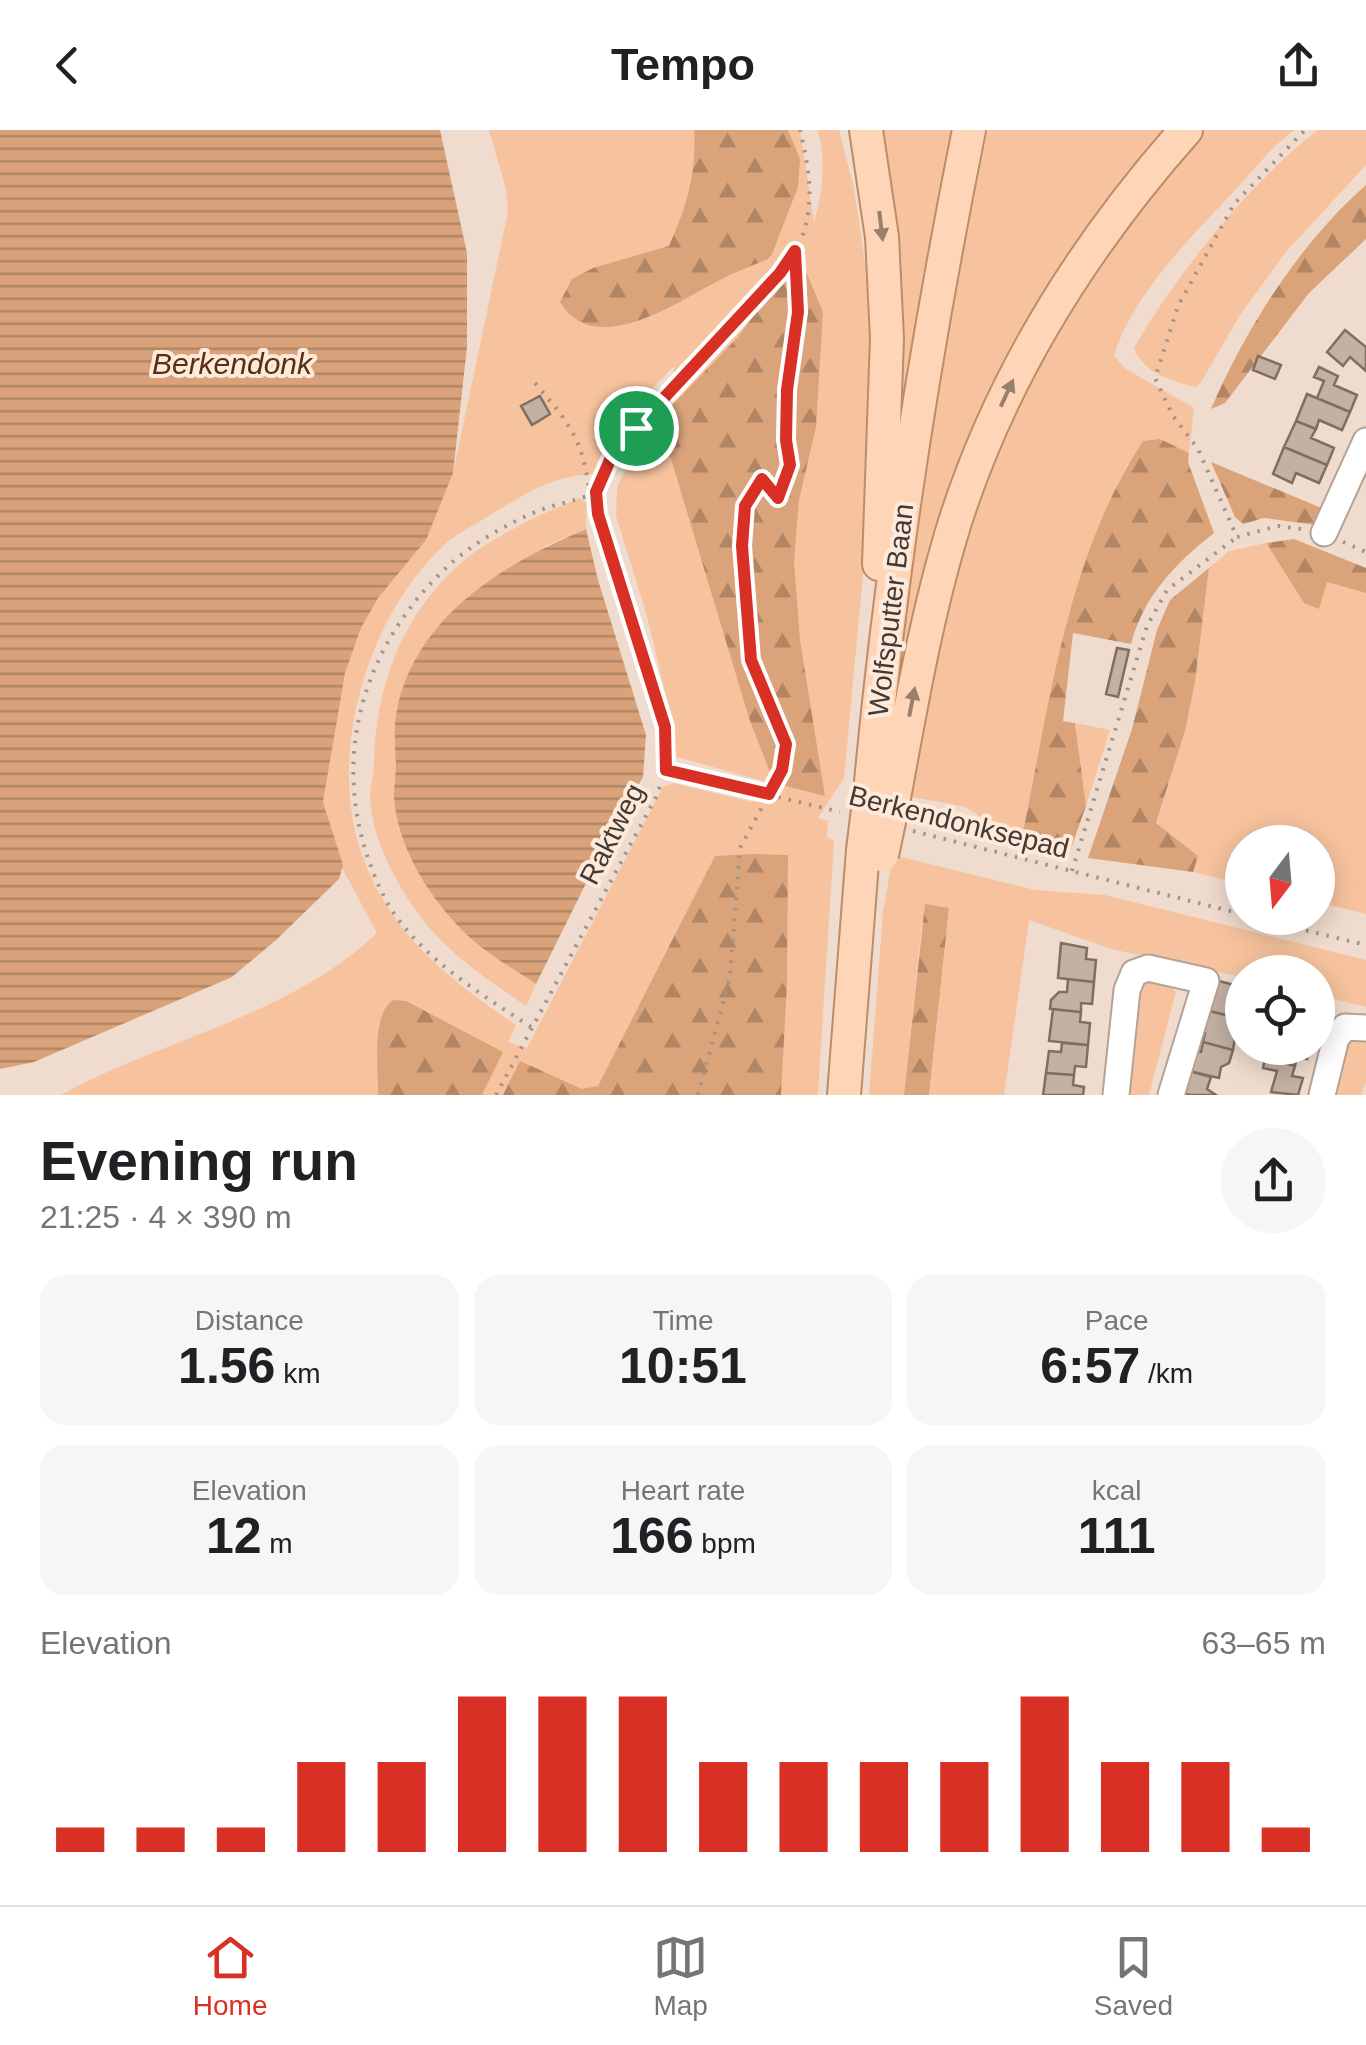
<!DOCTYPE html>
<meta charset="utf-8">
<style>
body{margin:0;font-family:Arial,sans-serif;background:#f6f6f6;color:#202124;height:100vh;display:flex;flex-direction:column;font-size:38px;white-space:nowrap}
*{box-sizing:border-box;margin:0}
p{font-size:32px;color:#757577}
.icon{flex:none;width:55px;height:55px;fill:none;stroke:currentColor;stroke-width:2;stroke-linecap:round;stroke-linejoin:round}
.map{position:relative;height:965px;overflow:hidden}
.panel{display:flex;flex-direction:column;background:#fff;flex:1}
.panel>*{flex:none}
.needle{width:65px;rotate:196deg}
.controls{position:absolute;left:1225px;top:695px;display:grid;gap:20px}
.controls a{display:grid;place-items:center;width:110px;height:110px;border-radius:50%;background:#fff;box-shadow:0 5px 25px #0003;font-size:50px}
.pin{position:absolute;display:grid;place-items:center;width:85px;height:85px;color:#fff;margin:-42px;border:5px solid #fff;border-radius:50%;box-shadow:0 2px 10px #0007}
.round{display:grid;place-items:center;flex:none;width:105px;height:105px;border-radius:52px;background:#f6f6f6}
.overview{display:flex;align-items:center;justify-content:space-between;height:170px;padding:0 40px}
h1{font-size:55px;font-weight:700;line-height:75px}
.figures{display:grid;grid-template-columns:repeat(3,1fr);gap:15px;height:170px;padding:10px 40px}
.figures div{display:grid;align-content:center;border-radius:25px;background:#f6f6f6;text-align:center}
.figures b{font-size:50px;font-weight:700}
.figures small{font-size:28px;font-weight:400}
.figures p{font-size:28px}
.chart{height:280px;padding:20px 40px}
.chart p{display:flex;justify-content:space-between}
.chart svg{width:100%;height:180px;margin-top:10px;stroke:#d93025;stroke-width:6}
header{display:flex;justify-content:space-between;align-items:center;height:130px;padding:0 40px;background:#fff;font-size:45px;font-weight:700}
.tabs{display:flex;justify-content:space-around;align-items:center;height:140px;border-top:2px solid #e0e0e0;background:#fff;font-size:28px;color:#757577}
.tabs a{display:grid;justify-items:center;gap:5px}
.tabs .active{color:#d93025}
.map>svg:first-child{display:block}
.green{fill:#f7c39e;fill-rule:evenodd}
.forest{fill:url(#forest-firs)}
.water{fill:url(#water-rules)}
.building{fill:#c4b1a4;stroke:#806e62;stroke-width:2.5}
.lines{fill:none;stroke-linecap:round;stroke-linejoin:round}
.minor-casing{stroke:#b5a295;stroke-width:29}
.major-casing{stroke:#bc8d69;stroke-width:36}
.path{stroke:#a19388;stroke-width:4;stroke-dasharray:2.5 8;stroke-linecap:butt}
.minor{stroke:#fff;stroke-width:25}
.major{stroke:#fed5b6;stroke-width:32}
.major-bridge-casing{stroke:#bc8d69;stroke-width:36;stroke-linecap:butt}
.major-bridge{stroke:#fed5b6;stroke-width:32}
.oneway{fill:#97806e}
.route-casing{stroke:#fff;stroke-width:20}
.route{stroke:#d93025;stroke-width:12}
.labels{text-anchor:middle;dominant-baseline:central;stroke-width:8;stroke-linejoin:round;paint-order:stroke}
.street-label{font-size:28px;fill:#423a34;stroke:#fee9db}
.water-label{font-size:30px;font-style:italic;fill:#553012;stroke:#fee9db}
</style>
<header><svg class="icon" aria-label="back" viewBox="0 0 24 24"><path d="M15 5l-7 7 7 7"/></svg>Tempo<svg class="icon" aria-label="share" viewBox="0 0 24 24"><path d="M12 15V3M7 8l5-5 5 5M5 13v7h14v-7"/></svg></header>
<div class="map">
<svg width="1366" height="965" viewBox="0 0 1366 965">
<defs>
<pattern id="forest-firs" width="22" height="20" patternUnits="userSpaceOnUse" patternTransform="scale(2.5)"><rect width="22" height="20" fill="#daa37a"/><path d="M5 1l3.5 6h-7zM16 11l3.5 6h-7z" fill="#b28665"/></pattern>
<pattern id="water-rules" width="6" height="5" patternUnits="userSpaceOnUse" patternTransform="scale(2.5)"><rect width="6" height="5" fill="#d9a27a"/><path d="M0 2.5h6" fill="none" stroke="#b28565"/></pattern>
</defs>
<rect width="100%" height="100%" fill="#f0dcce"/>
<path class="green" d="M489,0h205l2,28 -5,24 17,-52h92l14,92c8,-26 13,-66 3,-92h22l15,58 19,128 -9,249 -20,213 -26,40 10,3 -1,16 7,4 -16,254h-436l-3,-64 -1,64h-317c103,-57 229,-79 316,-162l-35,-65 -19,-66 14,-90 8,-39 16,-45 17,-30 48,-58 27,-67 55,-261 -2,-23zM674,236l-8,72 -7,-19 -27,37 -15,31 -1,29 31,100 25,106 1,27 4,8 86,24 -11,21 -79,-19 -10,4 -136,261 -19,-6 8,-17c-69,-47 -131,-95 -157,-179 -30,-100 10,-230 85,-301 14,-13 35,-22 51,-33 35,-21 56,-35 98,-38l17,-41z
M880,0h73l-50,289h-10z
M988,0h185l-110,142 -177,479 65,-454z
M1198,0h97c-22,15 -39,37 -56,56 -44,47 -106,107 -125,170l12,13 68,39 -5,45 -29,-14 -33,26 -51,128 -55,249 -56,-35 -63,-12 36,-176 90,-256z
M1318,0h48v35l-80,87 -46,63 -40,69 -5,3c-22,-6 -53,-14 -61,-39 40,-71 119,-169 184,-218z
M580,368l6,5v26l-41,17 -149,161v63l20,96 17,29 50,54 53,35 -10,22c-42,-29 -85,-57 -114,-101 -20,-30 -40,-69 -42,-106 0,-12 4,-25 4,-38 2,-75 28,-146 86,-197 27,-25 85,-52 120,-66z
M1266,413l38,60 23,-21 39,11v321l-48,-12v-60h-76v42l-49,-12 4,-17 -41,-31 29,-93 10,-49 14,-114 20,-17z
M1075,593l35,7 -24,76z
M893,725l142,35 70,5 261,65v47l-48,-12v-23h-76v5l-131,-28 -82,-29 -25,175h-75l20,-186 -27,15 -18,171h-35l14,-183z
M1139,849l33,8 4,5 -27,103h-28z
M1366,906v46l-5,13h-28l11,-52z"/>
<path class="forest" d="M694,0h94l12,29 -2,28 -26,67 -4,5c-17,7 -34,13 -50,22 -41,21 -123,79 -158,21l12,-23 21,-11 76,-22c17,-38 28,-73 25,-116z
M1366,55v54l-57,54 -84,110 -14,6c35,-81 88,-165 155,-224z
M792,131l15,13 16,38 -7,115 -17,73 -5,62 6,78 25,156 -51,-13 -25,-65 -90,-299 79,-82z
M1160,309l29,14 -1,9 26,71c-38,30 -70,62 -83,111l-58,-11 -10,88 12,2 11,83 -17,48 -48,-12c28,-134 45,-284 122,-401z
M1211,332l125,52 -6,13 -66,-9 -21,6 -8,-7z
M1294,409l72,29v25l-39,-11 -8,27 -15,-6 -38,-60z
M1209,438l-14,114 -10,49 -29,92 42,33 -5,16 -105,-14 44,-129 25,-99 13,-30z
M754,724l34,1 -1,128 -6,112h-278l17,-34 62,28 16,-3 117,-230z
M925,774l24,4 -20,187h-25z
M393,870l13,1 97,51 -21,43h-104c1,-26 -8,-78 15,-95z"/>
<path class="water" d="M0,0h440l27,123v94l-14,126 -27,67 -48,58 -17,30 -16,45 -22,129 20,63 -4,14 -63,61 -44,37 -198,85 -34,7z
M586,399l12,51 48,155 -3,42 -32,56 -75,151c-16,-11 -35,-22 -51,-34 -44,-34 -88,-96 -91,-154 0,-11 2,-21 2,-31 -1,-19 -3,-42 2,-61 22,-91 108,-141 188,-175z"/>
<path class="building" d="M1345,200l21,17v24l-16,-14 -7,9 -16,-14z
M1258,226l23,9 -6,14 -22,-9z
M1319,237l19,9 -4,9 23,10 -7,17 -33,-14 7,-17 -10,-4z
M1307,264l43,18 -8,18 -23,-10 -3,9 -20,-8z
M540,266l10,18 -18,11 -11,-19z
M1296,291l20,8 -5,9 23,10 -7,17 -43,-18z
M1284,317l43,18 -8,18 -23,-10 -4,10 -19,-9z
M1117,518l12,2 -11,47 -12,-3z
M1061,813l26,5 -1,11 10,1 -2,22 -36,-4z
M1068,849l26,3 -2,22 -11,-1v9l-31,-3 1,-9 8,-8h8z
M1219,851l23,6 -4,31 -37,-9 5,-22 11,3z
M1053,879l28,3 -1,10 10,1 -2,22 -39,-4z
M1201,879l37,9 -5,32 -30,-8 2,-9 -10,-3z
M1203,912l30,8 -4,13 -8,4 -2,11 -34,-8 5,-21 11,3z
M1062,913l26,2 -2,22 -11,-1 -1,9 -28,-2 3,-22 12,1z
M1275,918h35l-3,11 -10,-2 -2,9 -20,-5z
M1265,928l30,8 -3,10 11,2 -5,17 -27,-3 6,-21 -14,-3z
M1185,940l26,7 -4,12 9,6h-27l-10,-4z
M1046,943l28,2 -1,10 11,2 -1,8h-40z"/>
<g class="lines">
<defs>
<path id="minor" d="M1324,403l42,-92
M1116,965l11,-105 7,-17 14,-5 58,13 -35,114
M1322,965l14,-57 9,-11 21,1"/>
<path id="major" d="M866,0l16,107 5,101 -8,226
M870,663c20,-223 55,-444 99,-663
M894,668c17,-93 33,-186 61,-276 47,-147 129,-277 231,-392
M844,965l19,-245"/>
</defs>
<use href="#minor" class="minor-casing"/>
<use href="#major" class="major-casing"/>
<path class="path" d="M535,253c36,42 48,57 55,113
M1301,399l-23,-3 -41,11 -39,-88 -25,-33 -18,-38 23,-72 56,-102 71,-74
M1343,412l23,10
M666,640l174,42
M913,701l329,83
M1072,741l75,-245 20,-36 70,-53
M1255,788l111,27
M531,897c-47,-31 -94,-59 -130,-104 -17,-21 -28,-49 -36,-74 -32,-106 4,-209 83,-283 24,-22 60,-43 90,-55 19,-8 41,-10 58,-19
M496,965l160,-298 10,-27 -1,-43 -67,-214c0,-7 -3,-16 -1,-22 12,-52 122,-149 161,-193 19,-21 40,-43 47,-70 9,-34 3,-64 -5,-98
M698,965l32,-118 10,-129 42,-78 4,-26 -35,-84 -10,-114 4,-40 17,-27 16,19 12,-33 -4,-24 1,-51 11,-78 -3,-61"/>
<use href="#minor" class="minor"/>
<use href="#major" class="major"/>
<defs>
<path id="major-bridge" d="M863,720l7,-57
M882,725l12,-57"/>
</defs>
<use href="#major-bridge" class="major-bridge-casing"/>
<use href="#major-bridge" class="major-bridge"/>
</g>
<defs><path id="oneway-solid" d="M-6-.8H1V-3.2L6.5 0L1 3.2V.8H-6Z" transform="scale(2.5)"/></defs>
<g class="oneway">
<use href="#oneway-solid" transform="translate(881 96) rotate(83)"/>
<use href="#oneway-solid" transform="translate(1007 263) rotate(-65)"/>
<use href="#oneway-solid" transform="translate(912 572) rotate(-79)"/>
</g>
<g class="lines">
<defs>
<path id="route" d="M795,121l3,61 -11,78 -1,50 4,25 -12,33 -16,-19 -17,27 -3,40 9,114 35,84 -4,26 -13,24 -103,-24 -1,-43 -67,-213 -2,-22 14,-32 26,-32 144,-155z"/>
</defs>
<use href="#route" class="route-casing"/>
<use href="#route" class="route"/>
</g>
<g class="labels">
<g class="street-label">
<text transform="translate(891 480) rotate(-83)">Wolfsputter Baan</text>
<text transform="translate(959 692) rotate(14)">Berkendonksepad</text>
<text transform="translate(612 704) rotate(-63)">Raktweg</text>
</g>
<g class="water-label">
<text x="232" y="233">Berkendonk</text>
</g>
</g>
</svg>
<div class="controls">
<a><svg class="needle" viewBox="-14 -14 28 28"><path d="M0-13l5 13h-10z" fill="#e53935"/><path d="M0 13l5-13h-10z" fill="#757577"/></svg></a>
<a><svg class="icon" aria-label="locate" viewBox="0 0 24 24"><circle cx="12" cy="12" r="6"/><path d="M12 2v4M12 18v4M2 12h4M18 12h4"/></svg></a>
</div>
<div class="pin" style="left:636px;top:298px;background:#1e9e55"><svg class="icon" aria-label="arrive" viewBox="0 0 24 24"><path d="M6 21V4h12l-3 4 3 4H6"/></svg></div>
</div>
<section class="panel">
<div class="overview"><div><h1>Evening run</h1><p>21:25 · 4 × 390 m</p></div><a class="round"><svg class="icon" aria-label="share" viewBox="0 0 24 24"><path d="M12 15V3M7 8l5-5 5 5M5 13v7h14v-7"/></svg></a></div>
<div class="figures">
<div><p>Distance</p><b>1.56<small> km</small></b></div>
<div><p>Time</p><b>10:51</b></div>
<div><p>Pace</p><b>6:57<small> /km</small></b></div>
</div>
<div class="figures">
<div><p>Elevation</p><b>12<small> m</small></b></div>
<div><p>Heart rate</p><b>166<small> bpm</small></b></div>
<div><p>kcal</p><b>111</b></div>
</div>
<div class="chart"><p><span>Elevation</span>63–65 m</p>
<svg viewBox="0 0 160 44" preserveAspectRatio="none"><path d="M5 44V38M15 44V38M25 44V38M35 44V22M45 44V22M55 44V6M65 44V6M75 44V6M85 44V22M95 44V22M105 44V22M115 44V22M125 44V6M135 44V22M145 44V22M155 44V38"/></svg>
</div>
</section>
<nav class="tabs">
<a class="active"><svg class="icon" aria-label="home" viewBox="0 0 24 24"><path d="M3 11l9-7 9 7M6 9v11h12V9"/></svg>Home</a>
<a><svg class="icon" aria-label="map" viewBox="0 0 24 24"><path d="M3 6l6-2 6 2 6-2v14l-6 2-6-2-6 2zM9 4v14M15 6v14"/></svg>Map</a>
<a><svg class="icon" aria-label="saved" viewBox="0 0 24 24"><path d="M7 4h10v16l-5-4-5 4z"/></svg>Saved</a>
</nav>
